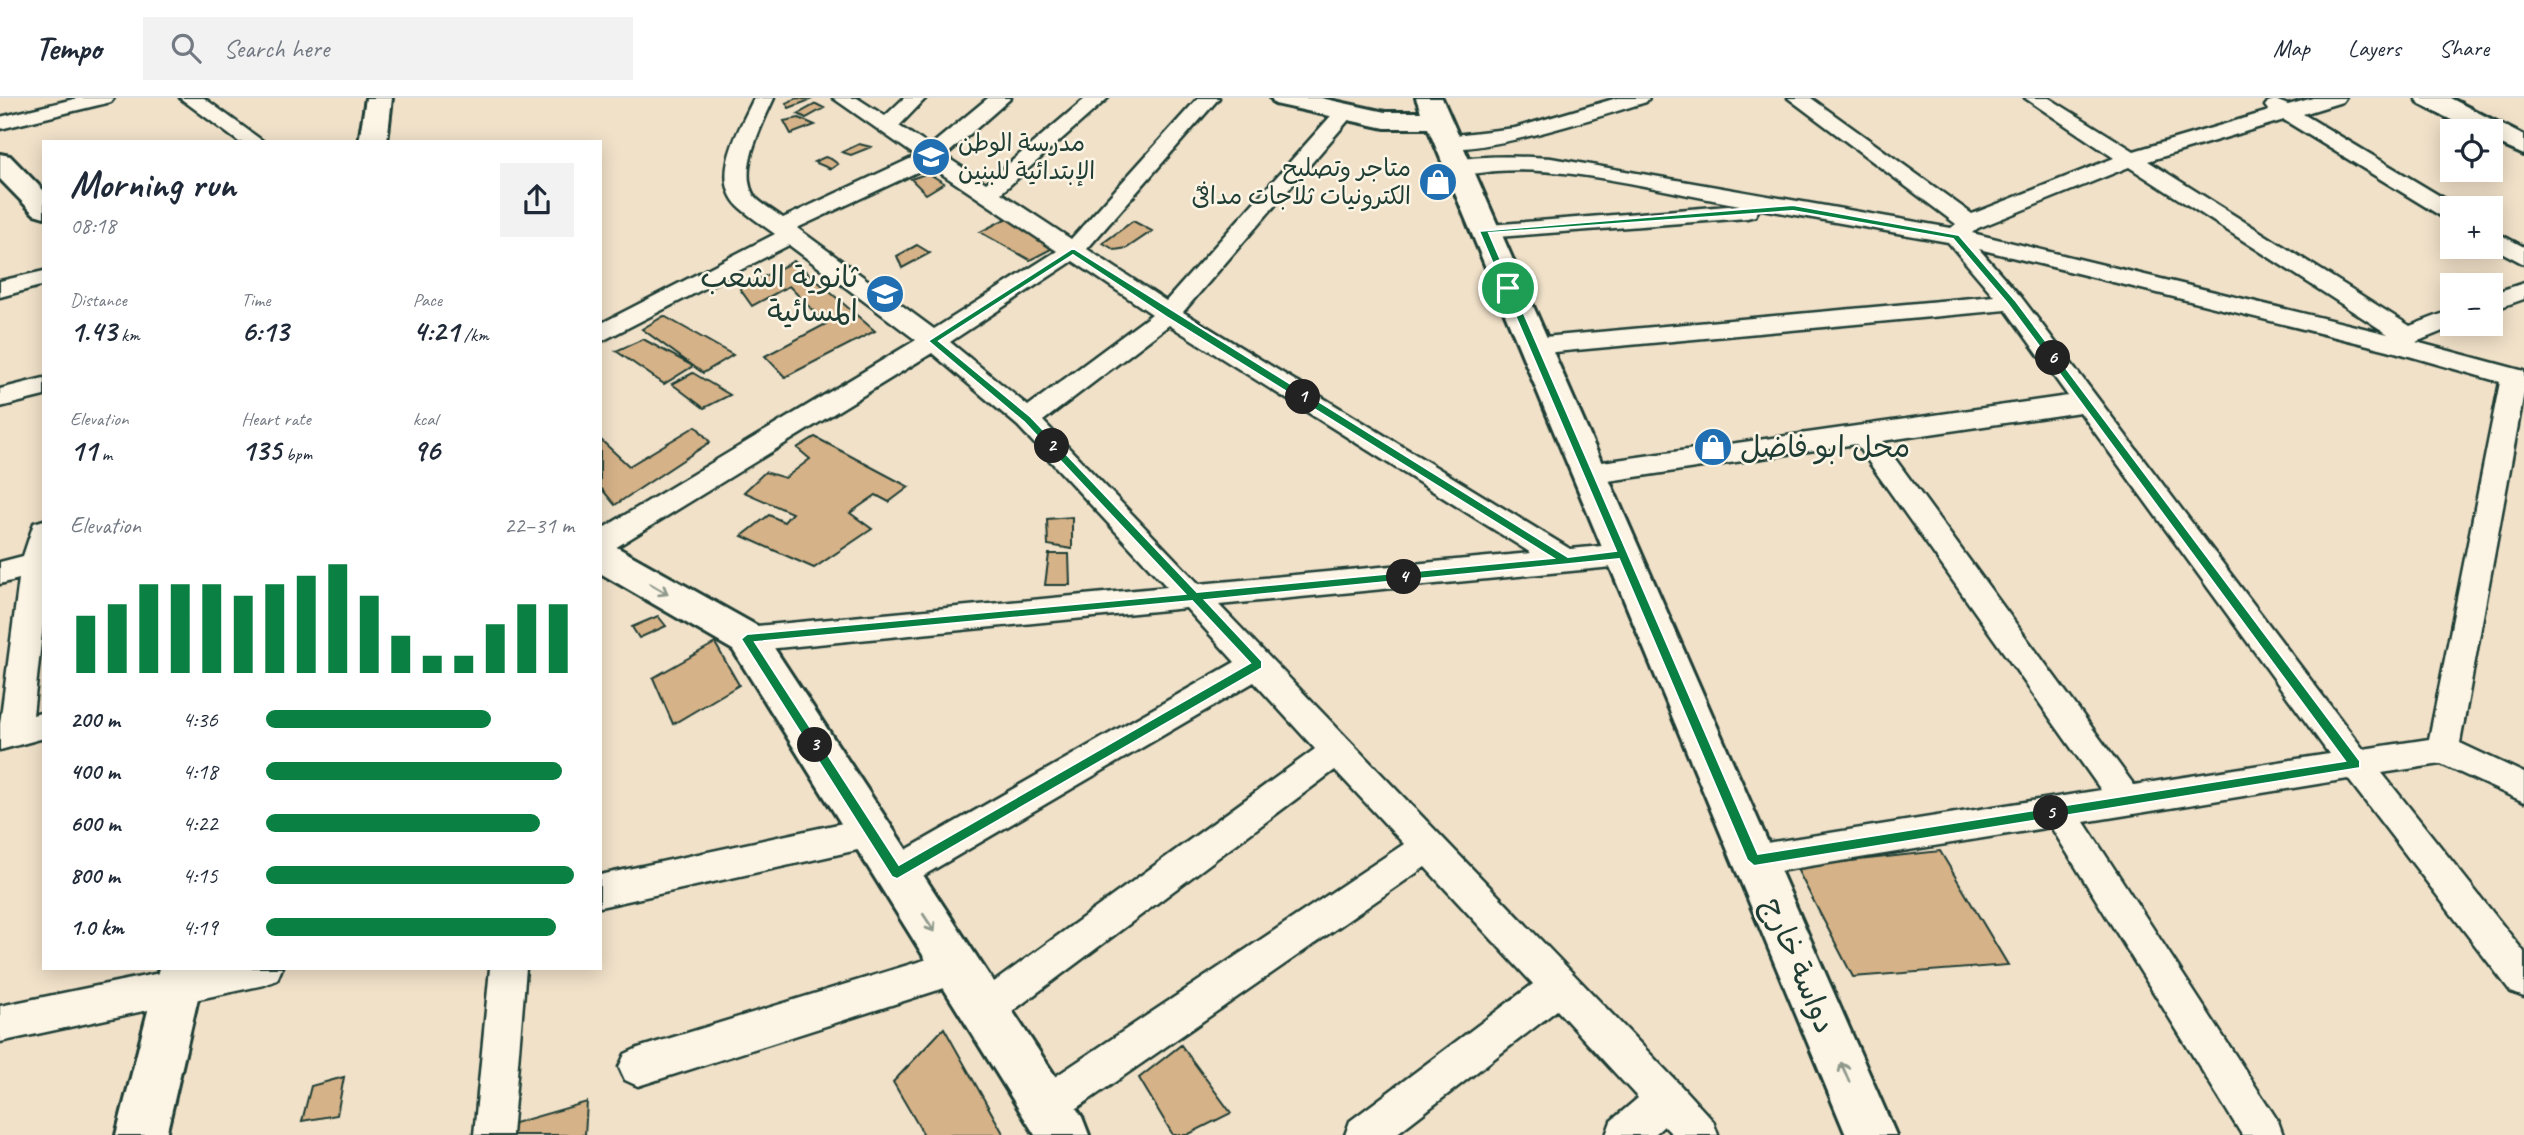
<!DOCTYPE html>
<meta charset="utf-8">
<style>
body{margin:0;font-family:Caveat,"Playpen Sans Arabic",sans-serif;background:#f2f2f3;color:#1f2937;height:100vh;display:flex;flex-direction:column;font-size:26px;white-space:nowrap}
*{box-sizing:border-box;margin:0}
p{font-size:23px;color:#747a83}
.icon{flex:none;width:38px;height:38px;fill:none;stroke:currentColor;stroke-width:2;stroke-linecap:round;stroke-linejoin:round}
.map{position:relative;flex:1;overflow:hidden}
.side{position:absolute;left:42px;top:42px;width:560px;height:830px;display:flex;flex-direction:column;background:#fff;border-radius:0px;box-shadow:0 4px 18px #0003}
.side>*{flex:none}
.tools{position:absolute;left:2440px;top:21px;display:grid;gap:14px}
.tools a{display:grid;place-items:center;width:63px;height:63px;border-radius:0px;background:#fff;box-shadow:0 4px 18px #0003;font-size:35px}
.pin{position:absolute;display:grid;place-items:center;width:60px;height:60px;color:#fff;margin:-30px;border:4px solid #fff;border-radius:50%;box-shadow:0 2px 7px #0007}
.km{position:absolute;width:35px;height:35px;margin:-18px;border-radius:50%;background:#222;color:#fff;font-size:19px;line-height:35px;text-align:center}
.round{display:grid;place-items:center;flex:none;width:74px;height:74px;border-radius:0px;background:#f2f2f3}
.headline{display:flex;align-items:center;justify-content:space-between;height:119px;padding:0 28px}
h1{font-size:38px;font-weight:600;line-height:52px}
.stats{display:grid;grid-template-columns:repeat(3,1fr);gap:10px;height:119px;padding:7px 28px}
.stats div{display:grid;align-content:center}
.stats b{font-size:30px;font-weight:600}
.stats small{font-size:19px;font-weight:400}
.stats p{font-size:19px}
.chart{height:196px;padding:14px 28px}
.chart p{display:flex;justify-content:space-between}
.chart svg{width:100%;height:126px;margin-top:7px;stroke:#0b8043;stroke-width:6}
ul{padding:0 28px;list-style:none;font-size:23px}
li{display:grid;grid-template-columns:112px 84px 1fr;align-items:center;height:52px}
li i{height:18px;border-radius:9px;background:#0b8043}
header{display:flex;align-items:center;gap:42px;box-sizing:border-box;height:98px;padding:0 35px;background:#fff;border-bottom:2px solid #e0e1e3}
header strong{font-size:33px}
nav{display:flex;gap:38px;margin-inline-start:auto;font-size:24px}
.search{width:490px;height:63px;background:#f2f2f3;display:flex;align-items:center;gap:18px;box-sizing:border-box;padding:0 24px;border-radius:0px;color:#747a83;font-size:26px}
.map>svg:first-child{display:block}
.building{fill:#d6b288;stroke:#1f3d34;stroke-width:2}
.lines{fill:none;stroke-linecap:round;stroke-linejoin:round}
.street-casing{stroke:#1f3d34;stroke-width:5}
.secondary-casing{stroke:#1f3d34;stroke-width:6}
.street{fill:#fcf5e5;fill-rule:evenodd}
.secondary{fill:#fcf5e5;fill-rule:evenodd}
.oneway{stroke:#8e998c}
.route{fill:#0b8043;stroke:#fff;stroke-width:2;fill-rule:evenodd}
.labels{text-anchor:middle;dominant-baseline:central;stroke-width:5;stroke-linejoin:round;paint-order:stroke}
.far-poi-label{font-size:24px;fill:#1f3d34;stroke:#fcf5e5;text-anchor:start}
.poi-label{font-size:30px;fill:#1f3d34;stroke:#fcf5e5;text-anchor:end}
.street-label{font-size:30px;fill:#1f3d34;stroke:#fcf5e5}
</style>
<header>
<strong>Tempo</strong>
<div class="search"><svg class="icon" aria-label="search" viewBox="0 0 24 24"><circle cx="10" cy="10" r="6"/><path d="M15 15l6 6"/></svg>Search here</div>
<nav><a>Map</a><a>Layers</a><a>Share</a></nav>
</header>
<div class="map">
<svg width="2524" height="1037" viewBox="0 0 2524 1037">
<rect width="100%" height="100%" fill="#f1e1c9"/>
<filter id="ink" filterUnits="userSpaceOnUse"><feTurbulence type="fractalNoise" baseFrequency=".0143" numOctaves="2"/><feDisplacementMap in="SourceGraphic" scale="14" xChannelSelector="R" yChannelSelector="G"/><feConvolveMatrix kernelMatrix="1 2 1 2 8 2 1 2 1" color-interpolation-filters="sRGB"/></filter>
<g filter="url(#ink)">
<path class="building" d="M797,0l13,2 -21,8 -3,-5z
M816,6l8,4 -18,10 -8,-4z
M799,20l16,7 -24,9 -7,-13z
M859,46l12,3 -20,8 -9,-3z
M825,59l6,2 7,5 -7,5 -17,-7z
M928,75l16,10 -18,11 -15,-15z
M1011,118l46,30 -27,14 -50,-28z
M1133,123l19,10 -25,17 -12,2 -12,-7z
M917,147l13,8 -28,15 -5,-12z
M794,163l81,70 -90,46 -20,-21 61,-32 -37,-38 -37,20 -12,-17z
M664,218l69,39 -30,18 -61,-44z
M643,241l50,27 -29,18 -48,-33z
M693,275l37,22 -26,13 -32,-24z
M696,328l14,16 -95,63 -15,-18v-48l29,27z
M815,339l94,50 -20,15 -13,-7 -26,18 22,16 -58,39 -72,-32 27,-21 15,7 8,-9 -48,-21 21,-20 20,6 25,-19 -13,-11z
M1072,419v32l-24,-4 -1,-26z
M1049,456h20l1,31h-25z
M658,518l8,10 -27,12 -7,-11z
M715,545l24,42 -66,39 -20,-46z
M1940,753l68,114 -155,12 -57,-110z
M944,930l60,107h-80l-31,-53z
M1181,947l50,68 -44,22h-14l-34,-57z
M344,979l-7,38 -35,6 9,-35z
M587,1004l-2,33h-112z"/>
<g class="lines">
<defs>
<path id="street" d="M78,0h36l-3,4 -111,27v-12z
M180,0h24l60,44h-25z
M754,0h20c-10,23 -39,76 -18,100 7,7 18,13 27,20l133,-62 -83,-58h24l28,18 19,-18h22l-27,28 31,20 58,-48h23l-66,58 41,27 100,-85h22l-107,95 70,46 127,-141h21l-132,151 79,52 172,-193h14l3,4 -3,4 -169,196 387,237 53,-5 10,3 4,8 -4,8 -10,3 -404,39 461,480 33,36 5,14h-45l-9,-9 -10,9h-48l5,-14 27,-23 -81,-88 -162,125h-50l5,-14 183,-137 -108,-117 -365,253 -14,5 -14,-5 -5,-14 5,-14 372,-248 -69,-74 -337,252 -13,6 -13,-6 -5,-12 5,-12 343,-249 -61,-67 -345,202 -12,4 -12,-4 -5,-11 5,-11 350,-200 -49,-54 -439,43 -11,-4 -4,-8 4,-8 11,-4 420,-40 -149,-161 -86,-73 -322,198 -10,4v-25l316,-190 -127,-95 -189,97v-18l175,-90c-12,-9 -25,-17 -36,-27 -30,-29 1,-79 15,-109zM930,68l127,85 -123,78 -137,-101zM1073,163l79,53 -124,92 -78,-64zM1169,227l362,228 -332,31 -156,-163z
M1617,0h32l-3,4c-29,9 -194,64 -211,40l11,-6 69,-8z
M1788,0h23l161,116 142,-56 -89,-60h24l85,53 135,-40 -4,-5 3,-4 7,-2 13,5 25,-7h32l-3,4 -39,12 157,94h-8v12l-8,-2 -160,-98 -136,41 262,165 42,-16v14h8l-44,18 108,29v21l-64,351 64,30v29l-83,-38 -59,9 142,179v45l-13,-5 -163,-213 -264,43 194,299 5,14h-41l-191,-308 -297,48 -12,-4 -5,-11 5,-11 12,-4 347,-55 -245,-346 -268,40 -10,-3 -4,-7 4,-7 10,-3 480,-68 -62,-86 -473,44 -9,-2 -3,-6 3,-6 9,-2 461,-42 -46,-54 -192,-34 2,3 -3,5 -8,2 -263,20 -8,-2 -3,-5 3,-5 264,-21c-74,-13 -171,-40 -244,-34 -14,1 -42,8 -51,-4 11,-15 87,-10 106,-9l400,70 5,-4zM2129,69l259,167 -416,-101 6,-5zM1979,151l409,101 112,32 -71,357 -66,10 -342,-452zM2080,314l249,342 -195,31 -252,-344z
M2490,131l34,18v17l-34,-18z
M44,173v14l-44,12v-16z
M2524,185v16l-34,12v-17z
M44,280v18l-44,11v-18z
M44,422v95l-11,100 11,-3v26l-44,12v-26l19,-145 -19,5v-22l23,-6 11,-33z
M871,719l12,5 5,10 -5,10 -12,5 -271,60v-32z
M957,852l13,5 5,12 -5,12 -13,5 -319,102 -13,-6 -6,-13 6,-13 13,-6z
M184,870h98l-5,12 -13,5 -264,57v-36z
M490,870h36l-14,167h-38z"/>
<path id="secondary" d="M366,0h26l-5,44h-28z
M1271,0h50l64,14h36l-5,-14h26l454,1037h-50l-418,-1007h-43l-110,-24z
M2416,0h34l74,38v19l-34,-15v-9h-17l-53,-27z
M0,56l10,2 34,35v26l-10,-3 -34,-35z
M600,443l13,4 148,83 321,489 7,18h-54l-302,-485 -133,-77z
M159,870h46l-39,167h-50z"/>
</defs>
<use href="#street" class="street-casing"/>
<use href="#secondary" class="secondary-casing"/>
<use href="#street" class="street"/>
<use href="#secondary" class="secondary"/>
</g>
<defs><path id="oneway-shaft" d="M-6 0H5M1.5-3L5.5 0L1.5 3" fill="none" stroke-width="1.6" stroke-linecap="round" stroke-linejoin="round" transform="scale(1.75)"/></defs>
<g class="oneway">
<use href="#oneway-shaft" transform="translate(659 491) rotate(30)"/>
<use href="#oneway-shaft" transform="translate(929 825) rotate(57)"/>
<use href="#oneway-shaft" transform="translate(1845 974) rotate(-113)"/>
</g>
</g>
<path class="route" d="M1793,107l166,30 56,65 345,461v7l-606,98 -7,-6 -128,-301 -414,41 57,61v7l-365,211 -5,-2 -151,-238 6,-5 438,-40 -161,-172 -96,-81 145,-93 495,309 48,-6 -137,-320zM1793,113l160,28 55,65 337,457 -587,93 -269,-621zM1073,157l92,61 388,242 -356,34 -166,-175 -92,-76zM1192,503l58,62 -351,202 -144,-223z"/>
<defs>
<symbol id="school-disc" viewBox="-11 -11 22 22"><circle r="9.5" fill="#1f6fb2" stroke="#fcf5e5"/><path d="M0-5L7-2L0 1L-7-2ZM-4 1L0 2.5L4 1V4Q0 6-4 4Z" fill="#fff"/></symbol>
<symbol id="shop-disc" viewBox="-11 -11 22 22"><circle r="9.5" fill="#1f6fb2" stroke="#fcf5e5"/><path d="M-5-2.5h2.3a2.7 3.5 0 0 1 5.4 0H5L5.5 6h-11ZM-1.5-2.5h3a1.5 2.3 0 0 0-3 0Z" fill="#fff"/></symbol>
</defs>
<g fill-rule="evenodd">
<use href="#school-disc" x="909" y="37" width="44" height="44"/>
<use href="#shop-disc" x="1416" y="62" width="44" height="44"/>
<use href="#school-disc" x="863" y="174" width="44" height="44"/>
<use href="#shop-disc" x="1691" y="327" width="44" height="44"/>
</g>
<g class="labels">
<g class="far-poi-label">
<text x="958" y="45">مدرسة الوطن<tspan x="958" dy="28">الإبتدائية للبنين</tspan></text>
<text x="1411" y="70" text-anchor="end">متاجر وتصليح<tspan x="1411" dy="28">الكترونيات ثلاجات مدافئ</tspan></text>
</g>
<g class="poi-label">
<text x="858" y="179">ثانوية الشعب<tspan x="858" dy="34">المسائية</tspan></text>
<text x="1740" y="349" text-anchor="start">محل ابو فاضل</text>
</g>
<g class="street-label">
<text transform="translate(1799 867) rotate(67)">دواسة خارج</text>
</g>
</g>
</svg>
<div class="tools">
<a><svg class="icon" aria-label="locate" viewBox="0 0 24 24"><circle cx="12" cy="12" r="6"/><path d="M12 2v4M12 18v4M2 12h4M18 12h4"/></svg></a>
<a>+</a>
<a>−</a>
</div>
<div class="pin" style="left:1508px;top:190px;background:#1e9e55"><svg class="icon" aria-label="arrive" viewBox="0 0 24 24"><path d="M6 21V4h12l-3 4 3 4H6"/></svg></div>
<b class="km" style="left:1303px;top:299px">1</b>
<b class="km" style="left:1052px;top:348px">2</b>
<b class="km" style="left:815px;top:647px">3</b>
<b class="km" style="left:1404px;top:479px">4</b>
<b class="km" style="left:2051px;top:715px">5</b>
<b class="km" style="left:2053px;top:260px">6</b>
<section class="side">
<div class="headline"><div><h1>Morning run</h1><p>08:18</p></div><a class="round"><svg class="icon" aria-label="share" viewBox="0 0 24 24"><path d="M12 15V3M7 8l5-5 5 5M5 13v7h14v-7"/></svg></a></div>
<div class="stats">
<div><p>Distance</p><b>1.43<small> km</small></b></div>
<div><p>Time</p><b>6:13</b></div>
<div><p>Pace</p><b>4:21<small> /km</small></b></div>
</div>
<div class="stats">
<div><p>Elevation</p><b>11<small> m</small></b></div>
<div><p>Heart rate</p><b>135<small> bpm</small></b></div>
<div><p>kcal</p><b>96</b></div>
</div>
<div class="chart"><p><span>Elevation</span>22–31 m</p>
<svg viewBox="0 0 160 44" preserveAspectRatio="none"><path d="M5 44V24M15 44V20M25 44V13M35 44V13M45 44V13M55 44V17M65 44V13M75 44V10M85 44V6M95 44V17M105 44V31M115 44V38M125 44V38M135 44V27M145 44V20M155 44V20"/></svg>
</div>
<ul>
<li><b>200 m</b>4:36<i style="width:73%"></i></li>
<li><b>400 m</b>4:18<i style="width:96%"></i></li>
<li><b>600 m</b>4:22<i style="width:89%"></i></li>
<li><b>800 m</b>4:15<i style="width:100%"></i></li>
<li><b>1.0 km</b>4:19<i style="width:94%"></i></li>
</ul>
</section>
</div>
